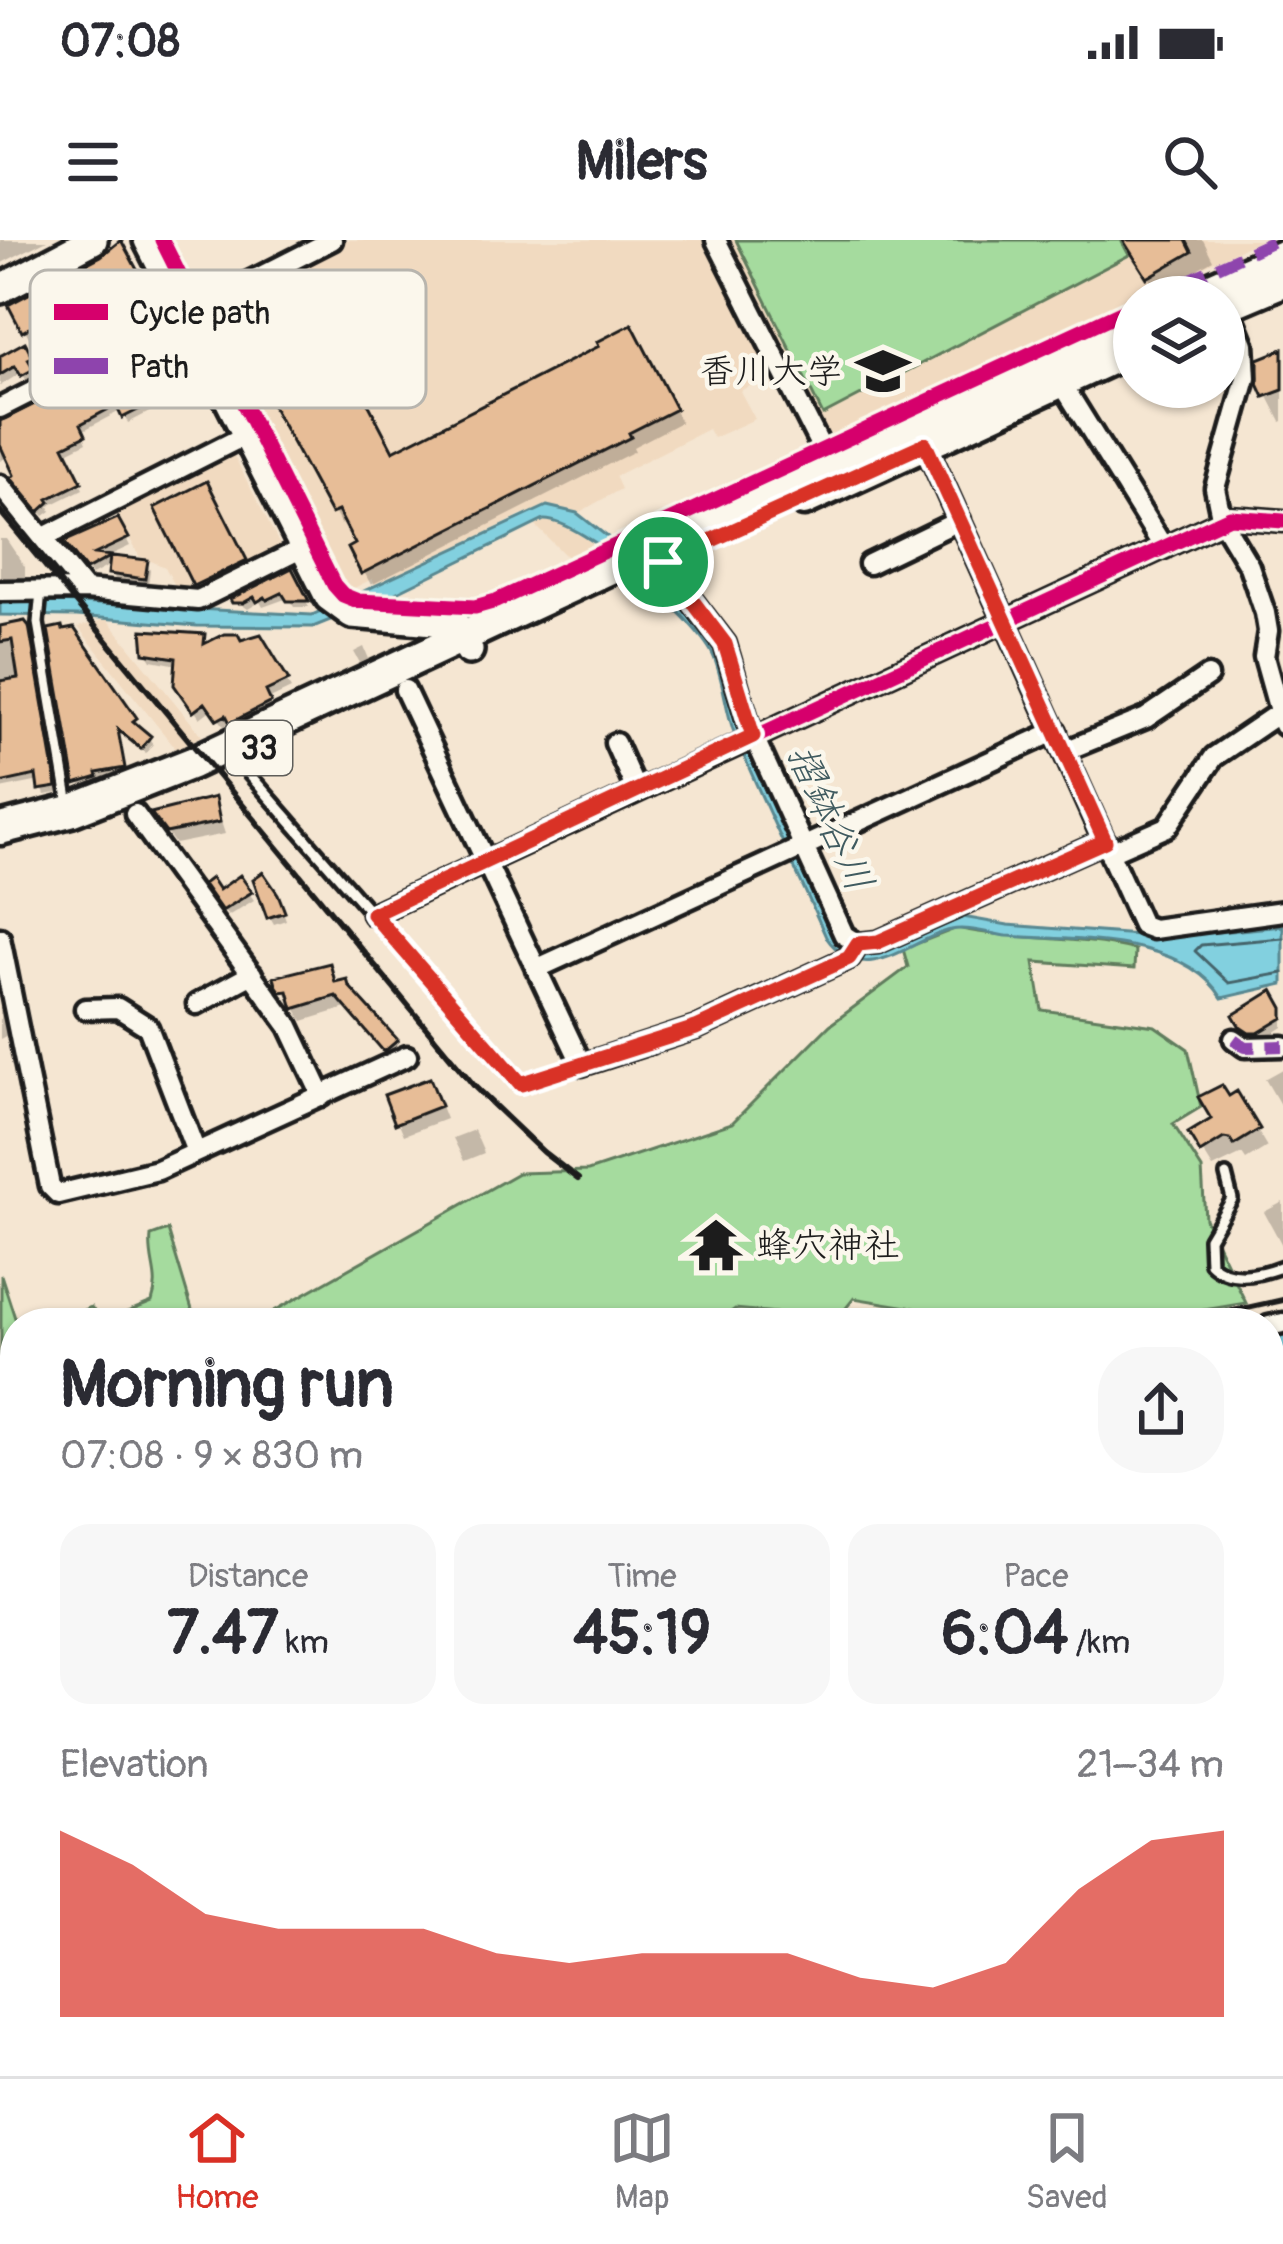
<!DOCTYPE html>
<meta charset="utf-8">
<style>
body{margin:0;font-family:Pangolin,"Klee One",sans-serif;background:#f7f7f7;color:#2b2b33;height:100vh;display:flex;flex-direction:column;font-size:45px;white-space:nowrap}
*{box-sizing:border-box;margin:0}
p{font-size:39px;color:#7c7c81}
.icon{flex:none;width:66px;height:66px;fill:none;stroke:currentColor;stroke-width:2;stroke-linecap:round;stroke-linejoin:round}
.map{position:relative;flex:1;overflow:hidden}
.side{position:absolute;left:0px;top:1068px;width:1284px;height:768px;display:flex;flex-direction:column;background:#fff;border-radius:48px 48px 0 0;box-shadow:0 3px 9px #0004}
.side>*{flex:none}
.controls{position:absolute;left:1113px;top:36px;display:grid;gap:24px}
.controls a{display:grid;place-items:center;width:132px;height:132px;border-radius:50%;background:#fff;box-shadow:0 3px 9px #0004;font-size:60px}
.pin{position:absolute;display:grid;place-items:center;width:102px;height:102px;color:#fff;margin:-51px;border:6px solid #fff;border-radius:50%;box-shadow:0 3px 12px #0007}
.round{display:grid;place-items:center;flex:none;width:126px;height:126px;border-radius:48px;background:#f7f7f7}
.overview{display:flex;align-items:center;justify-content:space-between;height:204px;padding:0 60px}
h1{font-size:66px;font-weight:700;line-height:90px}
.stats{display:grid;grid-template-columns:repeat(3,1fr);gap:18px;height:204px;padding:12px 60px}
.stats div{display:grid;align-content:center;border-radius:30px;background:#f7f7f7;text-align:center}
.stats b{font-size:60px;font-weight:700}
.stats small{font-size:33px;font-weight:400}
.stats p{font-size:33px}
.chart{height:336px;padding:24px 60px}
.chart p{display:flex;justify-content:space-between}
.chart svg{width:100%;height:216px;margin-top:12px;fill:#d93025;opacity:.7}
.status{display:flex;justify-content:space-between;align-items:center;height:84px;padding:0 60px;background:#fff;direction:ltr}
.status svg{height:33px;fill:currentColor}
header{display:flex;justify-content:space-between;align-items:center;height:156px;padding:0 60px;background:#fff;font-size:54px;font-weight:700}
.tab-bar{display:flex;justify-content:space-around;align-items:center;height:168px;border-top:3px solid #e1e1e2;background:#fff;font-size:33px;color:#7c7c81}
.tab-bar a{display:grid;justify-items:center;gap:6px}
.tab-bar .selected{color:#d93025}
.map>svg:first-child{display:block}
.built{fill:#f1dac0}
.green{fill:#a5db9e;stroke:#607c5d;stroke-width:3}
.water{fill:#82d0df;stroke:#598891;stroke-width:3}
.shadow{fill:#0003}
.lines{fill:none;stroke-linecap:round;stroke-linejoin:round}
.shore{stroke:#45646a;stroke-width:3}
.river{stroke:#82d0df;stroke-width:33}
.building{fill:#e7bd97;stroke:#1c1c1c;stroke-width:3}
.lane-casing{stroke:#1c1c1c;stroke-width:18}
.street-casing{stroke:#1c1c1c;stroke-width:27}
.secondary-casing{stroke:#1c1c1c;stroke-width:36}
.primary-casing{stroke:#1c1c1c;stroke-width:39}
.lane{stroke:#fbf7ec;stroke-width:9}
.street{stroke:#fbf7ec;stroke-width:18}
.secondary{stroke:#fbf7ec;stroke-width:27}
.primary{stroke:#fbf7ec;stroke-width:30}
.rail{stroke:#1c1c1c;stroke-width:6}
.quiet{stroke:#8e44ad;stroke-width:12;stroke-dasharray:24 12;stroke-linecap:butt}
.cycleway-casing{stroke:#fbf7ec;stroke-width:22}
.cycleway{stroke:#d6006c;stroke-width:15}
.route-casing{stroke:#fff;stroke-width:24}
.route{stroke:#d93025;stroke-width:15}
.labels{text-anchor:middle;dominant-baseline:central;stroke-width:9;stroke-linejoin:round;paint-order:stroke}
.shield{fill:#fbf7ec;stroke:#5f5e5a;stroke-width:3}
.shield-label{font-size:33px;font-weight:bold;fill:#1c1c1c}
.poi-label{font-size:36px;fill:#1c1c1c;stroke:#fbf7ec;text-anchor:end}
.water-label{font-size:39px;font-style:italic;fill:#405b60;stroke:#fbf7ec}
.key{fill:#fbf7ec;stroke:#b8b5ae;stroke-width:3}
.key-label{font-size:33px;fill:#1c1c1c}
</style>
<div class="status"><b>07:08</b><svg viewBox="0 0 49 12"><path d="M0 12V9h3v3zM5 12V6h3v6zM10 12V3h3v9zM15 12V0h3v12zM26 1h20v11H26zM47 4h2v5h-2z"/></svg></div>
<header><svg class="icon" aria-label="menu" viewBox="0 0 24 24"><path d="M4 6h16M4 12h16M4 18h16"/></svg>Milers<svg class="icon" aria-label="search" viewBox="0 0 24 24"><circle cx="10" cy="10" r="6"/><path d="M15 15l6 6"/></svg></header>
<div class="map">
<svg width="1283" height="1836" viewBox="0 0 1283 1836">
<rect width="100%" height="100%" fill="#f5e6d2"/>
<filter id="ink" filterUnits="userSpaceOnUse"><feTurbulence type="fractalNoise" baseFrequency=".00833" numOctaves="2"/><feDisplacementMap in="SourceGraphic" scale="24" xChannelSelector="R" yChannelSelector="G"/><feConvolveMatrix kernelMatrix="1 2 1 2 8 2 1 2 1" color-interpolation-filters="sRGB"/></filter>
<g filter="url(#ink)">
<path class="built" d="M345,0h362l68,133 -35,18 15,28 -42,19 -5,-9 -93,47 6,13 -43,24 13,11 -9,11 18,13 -29,13 -47,-47 -148,73 -4,-8 -26,13 -120,-234 87,-45 -22,-46z
M722,0h538l-437,203z
M230,208l53,103 -88,45 -15,-1 -15,-28 -26,-11 -25,-49z
M107,379l95,117 -26,13 -98,-122z"/>
<path class="green" d="M736,0h385l8,15 -306,160z
M957,688c59,13 119,7 178,22l-1,19 -100,-7 8,48 113,16 33,23 13,58 -28,17 29,45 3,50 41,84 -119,20h-123l-150,-25 -20,25h-47l-11,-10 -41,-4 -19,14h-463l265,-150 70,-2 144,-48 98,-98 78,-58 -5,-18z
M168,990l28,93h-142l37,-16 12,15 49,-20c9,-27 -4,-39 -1,-66z
M1,1035l14,43 38,5h-38v738h116l1,15h-132z
M1283,1585v251h-953l4,-15h935v-220z
M152,1821h158l-4,15h-150z"/>
<path class="water" d="M547,266l30,7 96,75 46,60 142,304 24,-1 78,-34 45,8 156,12 119,-11v58l-61,14c-40,-64 -149,-57 -215,-62 -17,-2 -40,-10 -56,-6 -27,6 -51,27 -78,31 -19,3 -37,-9 -47,-24 -30,-68 -63,-134 -91,-202 -10,-25 -11,-55 -22,-80 -17,-36 -131,-136 -169,-135l-161,79 -70,28 -116,-1 -120,-10 -77,-1v-16l312,16z"/>
<path class="shadow" d="M0,0h47l-47,24z
M1127,0h76l10,20 -14,8 5,10 -32,19h-11z
M121,4l42,78 -35,17 -6,-11 -52,29 -17,-30 -23,12 -18,-33 91,-48z
M631,88l50,94 -48,25 2,4 -264,134 -19,-36 7,-4 -12,-23 -6,3 -66,-121 117,50 211,-107z
M172,100l24,48 -68,35 -6,-13 -40,21 5,11 -22,11 18,36 -34,17 2,5 -7,5 -25,-31 -10,-29 -9,5v-39z
M24,106l10,19 -4,3 5,10 -8,4 -5,-10 -22,14v-34l3,5z
M1283,113v68l-2,1 -20,-39z
M215,262l39,76 -49,23 -9,-16z
M117,281l13,25 -26,12 42,5 4,7 -2,15 -33,-4 -3,-17 -20,11 -21,-25z
M0,299h6l19,28v16h-20l-5,-4z
M291,332l18,35h-15l-6,-9 -25,9 -3,-5 -12,7 -13,-9z
M24,385l7,11 27,157 -13,2 -5,-14 -40,8v-160z
M72,391l81,113 -7,9 -28,-22 9,43 -28,6v3l-16,5 -3,-6z
M203,396l5,9 52,-7 31,51 -23,11 5,11 -36,18 -4,-7 -9,4 -12,-17 -12,9 -18,-24 -4,-29 -26,-5 -5,-8z
M364,407l5,12 -9,4 -6,-11z
M214,560l11,34 -50,10 -13,-18z
M239,639l15,21 -26,16 -17,-24 8,2z
M281,665l5,15 -12,4 -4,-7z
M0,718l13,74 -13,7z
M329,727l9,18 57,57 8,13 -10,8 -47,-55 -43,13 -25,-41z
M1283,774v13l-20,13h-7l-15,-17z
M1283,829v41l-18,-31z
M436,853l10,26 -42,16 -16,-38z
M1236,855l31,52 -21,13 -4,-6 -29,14 -21,-34 23,-14z
M474,890l10,23 -20,8 -11,-23z
M1283,962v45l-19,-35z"/>
<g class="lines">
<path class="shore" d="M1283,698l-82,7 -6,6 34,32 54,-10"/>
<path class="river" d="M1269,1102l14,-3
M345,1821l1,15"/>
</g>
<path class="building" d="M121,0l39,72 -40,20 -6,-11 -52,29 -17,-31 -23,13 -14,-27 93,-49z
M1123,0h63l6,12 -45,26z
M632,84l44,85 -47,24 2,4 -270,137 -13,-26 7,-4 -17,-33 -7,3 -60,-111 76,-40 46,88 206,-105 -2,-4z
M173,96l22,45 -73,37 -6,-13 -35,19 5,11 -22,11 18,36 -34,17 2,3 -11,10 -28,-34 3,-3 -14,-30v-24z
M25,102l8,15 -5,2 6,10 -13,7 -6,-10 -15,9v-19z
M1283,109v41l-19,7 -6,-13v-25z
M207,241l40,79 -54,26 -39,-78z
M118,278l11,20 -34,16 53,6 -3,19 -37,-5 2,-17 -24,13 -22,-28z
M292,328l17,33h-22l-5,-8 -15,7 -2,-3 -8,5 -3,-5 -11,6h-11l-2,-4z
M25,381l4,5 28,161 -19,3 -2,-15 -36,8v-102l18,-3 -6,-38 -12,2v-16z
M62,386l1,4 11,-2 63,90 -4,3 18,15 -10,13 -23,-19 7,38 -28,5 1,4 -23,7 -27,-155z
M142,390l63,4 -1,10 20,-10h14l3,6 20,-6 28,46 -23,11 5,11 -41,21 -4,-8 -9,5 -12,-17 -12,9 -19,-27 2,-27 -32,-5z
M215,557l5,25 -54,11 -15,-20z
M263,632l15,22 7,18 -18,6 -14,-39z
M240,635l12,17 -30,19 -19,-27 8,-6 8,12z
M330,723l5,19 12,-3 2,7 49,54 -14,12 -48,-56 -43,13 -5,-18 -7,1 -5,-7 -2,-8z
M1273,750l10,18v10l-25,15h-9l-9,-6 -7,-12z
M430,838l11,28 -46,18 -11,-29z
M1222,845l7,11 8,-5 23,38 -26,16 -4,-6 -6,-1 -24,15 -12,-20 23,-14 -13,-22z"/>
<g class="lines">
<defs>
<path id="lane" d="M41,351l-3,32 31,182
M249,534l272,310 61,-19
M1226,935l6,24 -23,39 1,25c19,19 50,12 73,3"/>
<path id="street" d="M716,0l114,225
M1228,64l16,40 2,34 -31,110 7,33 27,45 16,47 3,18 -4,26 19,68
M1061,142l103,166
M0,168l332,-168
M925,204l217,481 11,4 130,-18
M0,245l85,105
M44,297l202,-102
M663,323l62,81 24,82 95,209 14,9 20,-2 227,-101
M869,324l91,-44
M0,351l85,-1 113,10 105,-52
M405,450l177,375 114,-37 153,-70 9,-14
M615,503l21,47
M1065,511l81,-33 62,-42
M135,574l154,212 33,70
M1110,612l57,-25 47,-70 69,-47
M373,674l846,-392 11,-5 53,4
M0,698l50,248 8,8 100,-24 249,-114
M536,729l520,-238
M197,764l55,-30
M85,769l33,-1 30,19 48,125
M1234,799l11,8 38,-1
M1269,1086l14,-3
M1269,1323l14,-7
M1269,1496l14,-9
M1137,1821l18,15
M315,1836l4,-15
M407,1836l6,-15"/>
<path id="secondary" d="M148,0l181,357 23,17 94,8 11,5 12,23
M0,49l93,-49"/>
<path id="primary" d="M1191,57l92,-41
M1224,66l59,-25
M804,260l330,-152
M0,589l70,-18 122,-48 942,-439"/>
</defs>
<use href="#lane" class="lane-casing"/>
<use href="#street" class="street-casing"/>
<use href="#secondary" class="secondary-casing"/>
<use href="#primary" class="primary-casing"/>
<use href="#lane" class="lane"/>
<use href="#street" class="street"/>
<use href="#secondary" class="secondary"/>
<use href="#primary" class="primary"/>
<path class="rail" d="M0,271l476,577 67,64 35,27
M851,1071l70,12
M1179,1083l104,-23"/>
<path class="quiet" d="M1152,57l124,-57
M1234,799l11,8 38,-1
M0,1512l15,5
M137,1821l1,15
M291,1836l5,-15"/>
<defs>
<path id="cycleway" d="M162,0l172,345 9,10 15,6 117,6 21,-6 638,-295
M373,674l846,-392 11,-5 53,4"/>
</defs>
<use href="#cycleway" class="cycleway-casing"/>
<use href="#cycleway" class="cycleway"/>
</g>
</g>
<g class="lines" filter="url(#ink)">
<defs>
<path id="route" d="M925,204l180,397 -227,101 -20,2 -9,14 -153,70 -175,56 -148,-170 380,-178 -28,-92 -62,-82z"/>
</defs>
<use href="#route" class="route-casing"/>
<use href="#route" class="route"/>
</g>
<defs>
<symbol id="university-bare" viewBox="-9 -9 18 18"><path d="M0-5L7-2L0 1L-7-2ZM-4 1L0 2.5L4 1V4Q0 6-4 4Z" fill="#1c1c1c" stroke="#fbf7ec" stroke-width="2.5" paint-order="stroke"/></symbol>
<symbol id="temple-bare" viewBox="-9 -9 18 18"><path d="M0-6L5-2H3V0L6.5 2.5H4V6H1.5V3h-3V6H-4V2.5H-6.5L-3 0V-2H-5Z" fill="#1c1c1c" stroke="#fbf7ec" stroke-width="2.5" paint-order="stroke"/></symbol>
</defs>
<g fill-rule="evenodd">
<use href="#university-bare" x="845" y="93" width="76" height="76"/>
<use href="#temple-bare" x="678" y="967" width="76" height="76"/>
</g>
<g class="labels">
<rect class="shield" x="226" y="481" width="66" height="54" rx="9"/>
<g class="shield-label">
<text x="259" y="508">33</text>
</g>
<g class="poi-label">
<text x="843" y="131">香川大学</text>
<text x="756" y="1005" text-anchor="start">蜂穴神社</text>
</g>
<g class="water-label">
<text transform="translate(830 578) rotate(66)">摺鉢谷川</text>
</g>
</g>
<rect x="30" y="30" width="396" height="138" rx="18" class="key"/>
<rect x="54" y="64" width="54" height="16" fill="#d6006c"/>
<rect x="54" y="118" width="54" height="16" fill="#8e44ad"/>
<g class="key-label">
<text x="129" y="84">Cycle path</text>
<text x="129" y="138">Path</text>
</g>
</svg>
<div class="controls">
<a><svg class="icon" aria-label="layers" viewBox="0 0 24 24"><path d="M12 4l9 5-9 5-9-5zM3 14l9 5 9-5"/></svg></a>
</div>
<div class="pin" style="left:663px;top:322px;background:#1e9e55"><svg class="icon" aria-label="arrive" viewBox="0 0 24 24"><path d="M6 21V4h12l-3 4 3 4H6"/></svg></div>
<section class="side">
<div class="overview"><div><h1>Morning run</h1><p>07:08 · 9 × 830 m</p></div><a class="round"><svg class="icon" aria-label="share" viewBox="0 0 24 24"><path d="M12 15V3M7 8l5-5 5 5M5 13v7h14v-7"/></svg></a></div>
<div class="stats">
<div><p>Distance</p><b>7.47<small> km</small></b></div>
<div><p>Time</p><b>45:19</b></div>
<div><p>Pace</p><b>6:04<small> /km</small></b></div>
</div>
<div class="chart"><p><span>Elevation</span>21–34 m</p>
<svg viewBox="0 0 160 44" preserveAspectRatio="none"><path d="M0 44V6L10 13L20 23L30 26L40 26L50 26L60 31L70 33L80 31L90 31L100 31L110 36L120 38L130 33L140 18L150 8L160 6V44z"/></svg>
</div>
</section>
</div>
<nav class="tab-bar">
<a class="selected"><svg class="icon" aria-label="home" viewBox="0 0 24 24"><path d="M3 11l9-7 9 7M6 9v11h12V9"/></svg>Home</a>
<a><svg class="icon" aria-label="map" viewBox="0 0 24 24"><path d="M3 6l6-2 6 2 6-2v14l-6 2-6-2-6 2zM9 4v14M15 6v14"/></svg>Map</a>
<a><svg class="icon" aria-label="saved" viewBox="0 0 24 24"><path d="M7 4h10v16l-5-4-5 4z"/></svg>Saved</a>
</nav>
